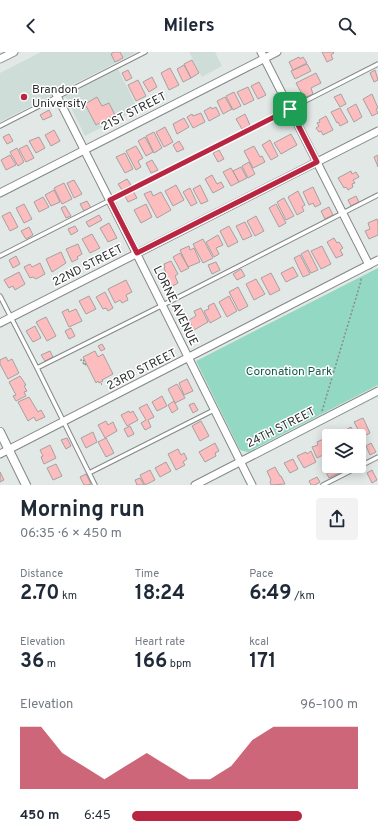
<!DOCTYPE html>
<meta charset="utf-8">
<style>
body{margin:0;font-family:Overpass,sans-serif;background:#f2f2f3;color:#1f2937;height:100vh;display:flex;flex-direction:column;font-size:15px;white-space:nowrap}
*{box-sizing:border-box;margin:0}
p{font-size:13px;color:#747a83}
.icon{flex:none;width:22px;height:22px;fill:none;stroke:currentColor;stroke-width:2;stroke-linecap:round;stroke-linejoin:round}
.map{position:relative;height:433px;overflow:hidden}
.drawer{display:flex;flex-direction:column;background:#fff;flex:1}
.drawer>*{flex:none}
.buttons{position:absolute;left:322px;top:377px;display:grid;gap:8px}
.buttons a{display:grid;place-items:center;width:44px;height:44px;border-radius:4px;background:#fff;box-shadow:0 2px 10px #0003;font-size:20px}
.pin{position:absolute;display:grid;place-items:center;width:34px;height:34px;color:#fff;margin:-17px;border-radius:8px;box-shadow:0 2px 6px #0006}
.round{display:grid;place-items:center;flex:none;width:42px;height:42px;border-radius:4px;background:#f2f2f3}
.head{display:flex;align-items:center;justify-content:space-between;height:68px;padding:0 20px}
h1{font-size:22px;font-weight:700;line-height:30px}
.figures{display:grid;grid-template-columns:repeat(3,1fr);gap:6px;height:68px;padding:4px 20px}
.figures div{display:grid;align-content:center}
.figures b{font-size:20px;font-weight:700}
.figures small{font-size:11px;font-weight:400}
.figures p{font-size:11px}
.chart{height:112px;padding:8px 20px}
.chart p{display:flex;justify-content:space-between}
.chart svg{width:100%;height:72px;margin-top:4px;fill:#b82641;opacity:.7}
ul{padding:0 20px;list-style:none;font-size:13px}
li{display:grid;grid-template-columns:64px 48px 1fr;align-items:center;height:30px}
li i{height:10px;border-radius:5px;background:#b82641}
header{display:flex;justify-content:space-between;align-items:center;height:52px;padding:0 20px;background:#fff;font-size:18px;font-weight:700}
.map>svg:first-child{display:block}
.built{fill:#cfddd8}
.green{fill:#93d8c2}
.building{fill:#fdbcbe;stroke:#a6a1a1}
.lines{fill:none;stroke-linecap:round;stroke-linejoin:round}
.service-casing{stroke:#838886;stroke-width:5.5}
.minor-casing{stroke:#838886;stroke-width:9}
.tertiary-casing{stroke:#838886;stroke-width:10}
.path{stroke:#898d8c;stroke-width:1.5;stroke-dasharray:2 2;stroke-linecap:butt}
.service{stroke:#fff;stroke-width:3.5}
.minor{stroke:#fff;stroke-width:7}
.tertiary{stroke:#fff;stroke-width:8}
.route-casing{stroke:#fff;stroke-width:8}
.route{stroke:#b82641;stroke-width:5}
.poi-dot{fill:#b82641;stroke:#fff;stroke-width:1.5}
.labels{text-anchor:middle;dominant-baseline:central;stroke-width:3;stroke-linejoin:round;paint-order:stroke}
.poi-label{font-size:12px;fill:#2d2f2f;stroke:#fff;text-anchor:start}
.street-label{font-size:12px;fill:#2d2f2f;stroke:#fff}
.park-label{font-size:12px;fill:#125b4a;stroke:#fff}
</style>
<header><svg class="icon" aria-label="back" viewBox="0 0 24 24"><path d="M15 5l-7 7 7 7"/></svg>Milers<svg class="icon" aria-label="search" viewBox="0 0 24 24"><circle cx="10" cy="10" r="6"/><path d="M15 15l6 6"/></svg></header>
<div class="map">
<svg width="378" height="433" viewBox="0 0 378 433">
<rect width="100%" height="100%" fill="#e2e8e6"/>
<path class="built" d="M41,0h96l-137,70v-49z
M189,0h26l7,14 -20,11z
M118,17l20,40 -53,27 -20,-40z"/>
<path class="green" d="M378,216v117l-130,67 -5,-1 -3,-1 -44,-89z"/>
<path class="building" d="M114,0h6l3,6 -8,4 -4,-8z
M322,0h11l1,1 -3,2 2,4 -6,3z
M299,5l1,2 3,-2 4,6 -14,7 -4,-8z
M192,8l7,13 -8,5 -7,-14z
M307,12l4,7 -16,8 -4,-8z
M184,13l7,13 -8,4 -6,-13z
M170,16l9,17 -10,5 -8,-17z
M128,18l4,8 -6,3 -4,-8z
M375,18l3,10 -4,2 -4,-9z
M316,21l5,10 -10,5 2,6 -9,4 -8,-15z
M152,25l5,10 -8,5 -6,-10z
M138,28l8,16 -10,5 -8,-16z
M259,30l7,13 -8,4 -7,-13z
M248,35l6,13 -10,5 -7,-13z
M234,40l7,14 -8,4 -7,-14z
M341,42l5,10 -6,3 -6,-10z
M372,42l6,14 -2,1 2,4 -6,3 -9,-17z
M97,45l5,9 7,-3 6,12 -19,10 -11,-21z
M225,45l7,12 -9,5 -6,-13z
M356,52l6,13 -8,5 -7,-13z
M211,55l1,2 4,-2 4,8 -11,6 -5,-10z
M340,56l8,14 -8,4 -2,-4 -1,1 -6,-11z
M49,58l3,6 -9,4 -3,-5z
M201,61l4,9 -12,6 -6,-11 5,-3 1,2z
M245,62l5,11 -8,4 -6,-10z
M326,64l7,14 -10,5 -2,-4 -2,1 -3,-4 3,-2 -2,-3 3,-1 -1,-2z
M184,66l5,9 -12,7 -4,-10z
M165,75l8,15 -9,5 -8,-15z
M54,78l6,11 -9,5 -6,-11z
M154,80l8,16 -8,5 -8,-17z
M9,82l4,7 -6,3 -4,-7z
M291,82l6,11 -16,9 -7,-11z
M39,85l6,11 -9,5 -7,-12z
M145,85l8,15 -7,4 -8,-15z
M270,88l8,16 -7,4 -9,-15z
M179,89l5,8 -7,3 -4,-7z
M27,93l7,13 -8,4 -7,-13z
M136,94l7,12 -5,3 3,6 -5,3 -10,-19z
M254,94l6,11 2,-1 3,6 -12,6 -9,-17z
M17,96l7,14 -6,4 -8,-14z
M219,98l5,9 -6,3 -5,-9z
M125,101l8,16 -8,4 -9,-16z
M10,103l6,10 -10,5 -5,-10z
M378,103v12l-4,-10z
M152,108l6,10 -7,3 -5,-10z
M249,110l6,12 -7,4 -6,-12z
M241,115l6,11 -8,4 -6,-11z
M231,116l8,14 -8,4 -8,-14z
M351,119l1,3 4,-2 3,5 -6,3 2,3 -3,1 1,3 -5,3 -2,-3 -2,1 -6,-10z
M212,123l5,9 4,-2 3,5 -11,6 -8,-14z
M127,127l4,6 -9,5 -4,-6z
M74,128l8,14 -8,4 -7,-15z
M64,131l8,16 -10,5 -8,-16z
M176,133l8,15 -11,6 -8,-15z
M200,133l8,16 -7,3 -8,-15z
M313,135l8,17 -6,3 -2,-4 -4,2 -6,-13z
M190,136l7,15 -6,3 -8,-14z
M54,138l6,12 -9,4 -6,-11z
M133,139l4,7 -9,4 -3,-6z
M151,139l2,5 8,-4 10,18 -14,8 -13,-24z
M298,139l7,14 -3,2 2,4 -7,4 -9,-18z
M356,144l3,6 -8,4 -3,-6z
M43,145l6,10 -10,5 -5,-10z
M284,146l10,18 -8,4 -9,-18z
M87,149l4,7 -7,3 -4,-7z
M24,152l8,15 -8,4 -8,-15z
M146,152l6,13 -11,6 -7,-13z
M276,152l10,19 -7,4 -10,-19z
M65,154l6,10 -5,2 -5,-10z
M329,155l4,8 -8,4 -4,-8z
M10,160l8,15 -8,4 -8,-15z
M99,163l3,5 -13,7 -3,-5z
M256,164l8,15 -9,5 -8,-15z
M377,167l1,3v13l-9,4 -4,-8 5,-2 -2,-6z
M245,170l7,14 -9,4 -7,-14z
M109,171l8,15 -9,4 -8,-14z
M75,174l3,5 -7,4 -3,-6z
M229,174l9,16 -10,5 -8,-16z
M29,175l4,8 -7,4 -5,-8z
M92,182l8,14 -10,5 -8,-14z
M218,183l5,10 -7,3 3,6 -5,3 -8,-15z
M334,186l3,5 2,-1 4,6 -3,2 3,5 -7,3 -9,-16z
M203,187l10,19 -10,5 -10,-19z
M78,192l4,10 -5,3 1,2 -6,3 -6,-13z
M189,194l1,4 4,-2 6,14 -12,5 -8,-17z
M322,194l9,18 -10,5 -10,-18z
M308,198l10,20 -7,3 -10,-19z
M61,200l5,11 -14,9 -6,-13z
M180,201l9,15 -8,4 -8,-15z
M300,203l10,19 -7,3 -9,-19z
M16,204l4,8 -7,4 -4,-8z
M171,209l7,13 -3,2 3,7 -7,4 -6,-11 2,-1 -3,-7 1,-1 -1,-3z
M216,210l4,8 -8,4 -4,-9z
M40,211l5,11 -9,5 -3,-2 -3,1 -6,-11 6,-3 2,3z
M293,215l5,9 -12,6 -5,-9z
M241,217l4,7 -8,4 -4,-6z
M19,220l6,12 -10,6 -2,-4 -4,2 -5,-8z
M271,221l9,17 -10,5 -9,-17z
M256,227l9,15 -11,6 -8,-16z
M126,228l6,12 -6,3 2,5 -6,3 -2,-3 -5,3 -7,-14z
M238,235l10,19 -9,5 -10,-19z
M105,240l8,16 -5,3 -2,-3 -3,1 -7,-12z
M89,244l7,13 -10,5 -7,-13z
M229,244l8,15 -10,6 -8,-15z
M214,251l7,14 -11,6 -6,-12 5,-2 -1,-3z
M201,256l7,14 -14,8 -5,-10 7,-4 -2,-5z
M68,257l1,3 7,-3 6,12 -13,6 -7,-15z
M46,265l10,19 -9,5 -11,-19z
M35,274l6,12 -8,4 -7,-11z
M71,276l4,8 -6,3 -4,-8z
M102,292l3,5 -4,2 -3,-5z
M50,299l3,6 -8,4 -4,-6z
M95,299l3,6 5,-3 10,20 -11,6 1,1 -4,2 -1,-2 -2,2 -13,-26z
M6,305l2,4 4,-2 7,14 -11,6 -8,-15v-4z
M20,324l6,9 -2,1 3,5 -3,1 2,4 -10,5 -3,-5 3,-1 -7,-13z
M187,327l6,12 -9,4 -5,-12z
M177,332l8,14 -10,5 -7,-14z
M162,344l5,10 -10,5 -5,-9z
M29,345l9,15 3,-2 4,7 -9,4 -2,-4 -6,4 -10,-19z
M174,349l4,8 -6,4 -4,-8z
M194,351l4,7 -5,3 -4,-8z
M147,352l7,13 -6,3 3,7 -6,3 -4,-7 5,-3 -7,-12z
M129,359l1,2 3,-2 5,9 -11,6 -6,-11z
M363,366l7,15 -8,4 -8,-15z
M106,369l2,4 5,-3 4,9 -12,7 -7,-13z
M201,369l8,15 -9,5 -8,-15z
M130,374l4,8 -6,3 -4,-8z
M351,375l5,9h-12l-2,-4z
M93,380l4,10 -11,6 -5,-10z
M332,383v1h-3v16l-12,6 -5,-11 6,-2 -1,-3z
M67,386l4,8 -5,3 -5,-9z
M106,386l8,15 -8,4 -8,-15z
M215,391l4,8 -4,2 1,3 -11,6 -6,-10z
M371,391l5,9 -6,3 -4,-9z
M50,393l6,13 -12,6 -3,-7 2,-1 -3,-6z
M178,397l3,6 3,-2 3,6 -4,3 2,3 -9,5 -8,-16z
M311,399l5,11 -12,6 -7,-12 9,-4 1,2z
M293,407l5,10 -8,4 -6,-10z
M166,410l5,9 -11,6 -5,-9z
M56,412l6,12 -9,4 -6,-12z
M332,414h6l3,6 -12,6 -4,-8z
M275,415l5,9h1l4,8 -14,1 -1,-3 1,-2 -4,-9z
M150,418l5,10 -10,5 -5,-10z
M372,418l5,10 -5,3 -5,-10z
M0,420l4,8 -4,2z
M86,422l5,10 -3,1h-4l-4,-8z
M317,425l3,5 -5,3h-4l-2,-4z
M140,426l4,7h-7l-2,-5z"/>
<g class="lines">
<defs>
<path id="service" d="M0,74l145,-74
M0,204l378,-192
M0,244l37,72 126,-63 215,-110
M37,316l58,117
M89,421l125,-63
M323,433l55,-28"/>
<path id="minor" d="M261,0l108,213
M0,7l14,-7
M56,42c66,130 131,260 196,391
M0,141l277,-141
M0,271l378,-192
M0,402l378,-194
M195,433l183,-94"/>
<path id="tertiary" d="M0,380l26,53"/>
</defs>
<use href="#service" class="service-casing"/>
<use href="#minor" class="minor-casing"/>
<use href="#tertiary" class="tertiary-casing"/>
<path class="path" d="M84,312l-3,-4 2,-1 3,7 1,-1
M101,332h1
M322,359l39,-130v-4"/>
<use href="#service" class="service"/>
<use href="#minor" class="minor"/>
<use href="#tertiary" class="tertiary"/>
</g>
<g class="lines">
<defs>
<path id="route" d="M290,57l27,53 -180,91 -27,-53z"/>
</defs>
<use href="#route" class="route-casing"/>
<use href="#route" class="route"/>
</g>
<circle class="poi-dot" cx="24" cy="45" r="4"/>
<g class="labels">
<g class="poi-label">
<text x="32" y="38">Brandon<tspan x="32" dy="14">University</tspan></text>
</g>
<g class="street-label">
<text transform="translate(134 60) rotate(-27)">21ST STREET</text>
<text transform="translate(88 214) rotate(-27)">22ND STREET</text>
<text transform="translate(175 254) rotate(64)">LORNE AVENUE</text>
<text transform="translate(142 318) rotate(-27)">23RD STREET</text>
<text transform="translate(281 376) rotate(-27)">24TH STREET</text>
</g>
<g class="park-label">
<text x="289" y="320">Coronation Park</text>
</g>
</g>
</svg>
<div class="buttons">
<a><svg class="icon" aria-label="layers" viewBox="0 0 24 24"><path d="M12 4l9 5-9 5-9-5zM3 14l9 5 9-5"/></svg></a>
</div>
<div class="pin" style="left:290px;top:57px;background:#1e9e55"><svg class="icon" aria-label="arrive" viewBox="0 0 24 24"><path d="M6 21V4h12l-3 4 3 4H6"/></svg></div>
</div>
<section class="drawer">
<div class="head"><div><h1>Morning run</h1><p>06:35 · 6 × 450 m</p></div><a class="round"><svg class="icon" aria-label="share" viewBox="0 0 24 24"><path d="M12 15V3M7 8l5-5 5 5M5 13v7h14v-7"/></svg></a></div>
<div class="figures">
<div><p>Distance</p><b>2.70<small> km</small></b></div>
<div><p>Time</p><b>18:24</b></div>
<div><p>Pace</p><b>6:49<small> /km</small></b></div>
</div>
<div class="figures">
<div><p>Elevation</p><b>36<small> m</small></b></div>
<div><p>Heart rate</p><b>166<small> bpm</small></b></div>
<div><p>kcal</p><b>171</b></div>
</div>
<div class="chart"><p><span>Elevation</span>96–100 m</p>
<svg viewBox="0 0 160 44" preserveAspectRatio="none"><path d="M0 44V6L10 6L20 22L30 30L40 38L50 30L60 22L70 30L80 38L90 38L100 30L110 14L120 6L130 6L140 6L150 6L160 6V44z"/></svg>
</div>
<ul>
<li><b>450 m</b>6:45<i style="width:75%"></i></li>
</ul>
</section>
